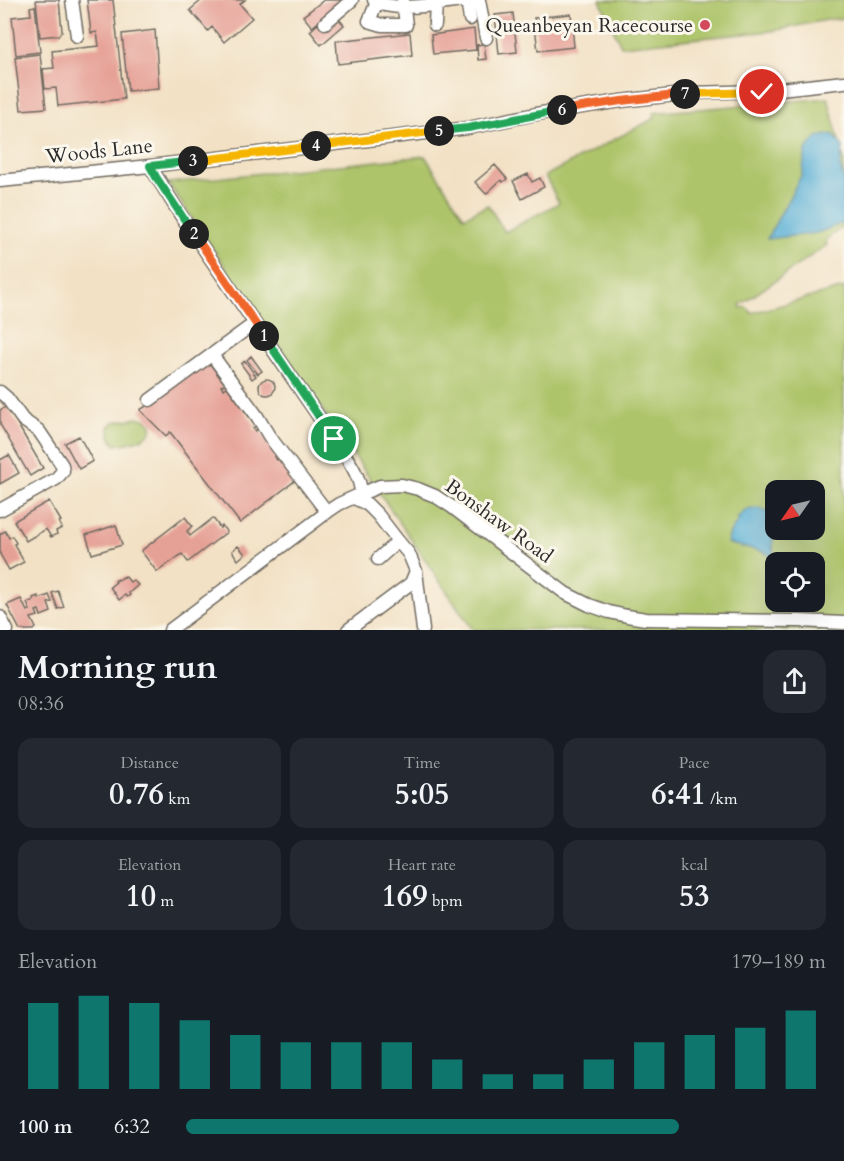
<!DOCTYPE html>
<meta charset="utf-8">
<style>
body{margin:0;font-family:Cardo,serif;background:#242831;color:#f1f3f6;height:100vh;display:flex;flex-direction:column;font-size:22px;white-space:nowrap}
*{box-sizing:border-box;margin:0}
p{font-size:20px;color:#9ea1a6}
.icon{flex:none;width:33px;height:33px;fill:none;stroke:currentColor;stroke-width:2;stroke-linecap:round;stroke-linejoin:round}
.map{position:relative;height:630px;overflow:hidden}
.details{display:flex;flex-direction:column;background:#171b24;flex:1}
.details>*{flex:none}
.needle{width:39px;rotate:236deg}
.controls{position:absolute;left:765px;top:480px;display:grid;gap:12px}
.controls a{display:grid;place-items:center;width:60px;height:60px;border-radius:12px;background:#171b24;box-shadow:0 6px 24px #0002;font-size:30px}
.pin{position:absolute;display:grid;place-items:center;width:51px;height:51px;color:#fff;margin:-26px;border:3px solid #fff;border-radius:50%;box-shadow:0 2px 6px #0007}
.km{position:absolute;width:30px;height:30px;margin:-15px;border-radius:50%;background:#222;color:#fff;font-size:16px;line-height:30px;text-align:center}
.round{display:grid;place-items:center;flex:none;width:63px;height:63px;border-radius:18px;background:#242831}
.headline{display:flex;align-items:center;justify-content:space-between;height:102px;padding:0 18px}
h1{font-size:33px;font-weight:700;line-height:45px}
.figures{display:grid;grid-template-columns:repeat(3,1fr);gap:9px;height:102px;padding:6px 18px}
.figures div{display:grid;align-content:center;border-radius:15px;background:#242831;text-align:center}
.figures b{font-size:30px;font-weight:700}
.figures small{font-size:16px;font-weight:400}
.figures p{font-size:16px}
.chart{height:168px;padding:12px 18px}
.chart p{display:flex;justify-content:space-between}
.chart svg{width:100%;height:108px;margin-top:6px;stroke:#0f766e;stroke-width:6}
ul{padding:0 18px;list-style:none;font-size:20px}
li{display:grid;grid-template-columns:96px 72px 1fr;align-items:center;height:45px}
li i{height:15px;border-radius:8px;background:#0f766e}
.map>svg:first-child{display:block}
.green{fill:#adc46a;stroke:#6c784a;stroke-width:1.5;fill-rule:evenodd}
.water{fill:#59afd5;stroke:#426d80;stroke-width:1.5}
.building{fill:#e6a197}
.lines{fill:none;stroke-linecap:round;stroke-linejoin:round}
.minor-casing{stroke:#716b61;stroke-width:15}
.minor{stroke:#fff;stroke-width:12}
.split-1-casing{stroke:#fff;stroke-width:12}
.split-2-casing{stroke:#fff;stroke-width:12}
.split-3-casing{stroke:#fff;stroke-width:12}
.split-4-casing{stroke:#fff;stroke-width:12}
.split-5-casing{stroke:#fff;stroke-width:12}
.split-6-casing{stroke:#fff;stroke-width:12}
.split-7-casing{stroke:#fff;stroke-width:12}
.split-8-casing{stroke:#fff;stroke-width:12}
.split-1{stroke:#22a559;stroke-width:8}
.split-2{stroke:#f0652b;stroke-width:8}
.split-3{stroke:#22a559;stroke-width:8}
.split-4{stroke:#f5b400;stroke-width:8}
.split-5{stroke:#f5b400;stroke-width:8}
.split-6{stroke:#22a559;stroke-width:8}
.split-7{stroke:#f0652b;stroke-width:8}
.split-8{stroke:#f5b400;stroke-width:8}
.poi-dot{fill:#d1495b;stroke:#fbf7ec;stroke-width:2}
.labels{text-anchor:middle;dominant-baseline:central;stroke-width:6;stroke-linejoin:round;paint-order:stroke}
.poi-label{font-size:20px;fill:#2b2b2b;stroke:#fbf7ec;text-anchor:end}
.street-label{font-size:20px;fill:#2b2b2b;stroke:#fbf7ec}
</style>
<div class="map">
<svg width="844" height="630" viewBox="0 0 844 630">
<rect width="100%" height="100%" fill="#fbf7ec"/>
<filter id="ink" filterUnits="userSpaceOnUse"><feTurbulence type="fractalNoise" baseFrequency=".0167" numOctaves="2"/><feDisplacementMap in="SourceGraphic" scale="12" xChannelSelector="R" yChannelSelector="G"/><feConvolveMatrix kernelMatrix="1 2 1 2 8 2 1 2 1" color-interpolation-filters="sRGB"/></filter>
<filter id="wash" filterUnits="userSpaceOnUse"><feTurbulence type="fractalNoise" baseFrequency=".008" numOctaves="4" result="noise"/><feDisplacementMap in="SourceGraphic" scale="24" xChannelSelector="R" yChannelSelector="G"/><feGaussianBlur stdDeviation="1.35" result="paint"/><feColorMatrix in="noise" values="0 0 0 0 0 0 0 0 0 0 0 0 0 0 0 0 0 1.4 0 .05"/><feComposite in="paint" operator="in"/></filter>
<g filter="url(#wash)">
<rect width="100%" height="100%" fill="#f2e1c5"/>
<path class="green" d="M600,0h244v18l-18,2 -54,11 -151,15z
M828,98l16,62v66l-18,14 1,5 -87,60 1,3 5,-1 6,6 92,-25v342h-371l-305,-447 257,-27 39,61 24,-12 17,27 54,-29 -14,-27 110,-58 -2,-5zM776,490h38v40h-38zM776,562h38v40h-38z
M138,418c5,0 10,1 13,7 5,14 -27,19 -36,20 -5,-6 -6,-11 -6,-18l5,-5z"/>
<path class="water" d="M833,134l10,13 -3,19 4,15v42l-27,10 -50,6 35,-65 4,-24 11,-13z
M759,508l11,5c6,15 1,30 4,45 -13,-10 -30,-9 -46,-15 0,-9 4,-15 10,-21v-4c6,-8 11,-9 21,-10z"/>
<g id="blocks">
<path class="building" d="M36,0h23l3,31 -3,4 -19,2z
M87,0h26l11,99 -66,7 -2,-18 -11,1 -2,-20 11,-1 -2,-17 47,-5 -2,-14 -6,1z
M202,0h43l-5,4 12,14 -28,24 -12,-15 -4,4 -18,-21z
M324,0h20l1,1 -33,26 -9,-11z
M35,6l5,46 -24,3 -4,-38 19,-2 -1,-8z
M513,13l4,39 -18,2 -4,-39z
M571,14l3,33 -36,4 -4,-33z
M338,18l6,7 -23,20 -11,-14 9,-8 5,6z
M474,29l2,21 -43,4 -2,-19z
M155,30l4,58 -31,3 -6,-57z
M410,33l2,22 -74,9 -2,-23z
M484,44l2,15 -8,1 -1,-15z
M40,54l6,54 -25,2 -6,-53z
M495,165l12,14 -4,3 -2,-2 -15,14 -11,-12z
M528,174l4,8 8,-4 4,9 -22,12 -9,-18z
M251,356l11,15 -4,3 -11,-14z
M207,360l18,24 -4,2 3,3 3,-2 29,39 -3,2 2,3 3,-3 20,26 -4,3 3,3 3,-3 17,22 -57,44 -70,-91 -4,4 -26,-26 8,-5z
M245,361l11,15 -4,3 -11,-15z
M259 387a8 8 0 1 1 16 0a8 8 0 1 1-16 0Z
M7,406l36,62 -13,8 -30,-52v-14z
M79,436l14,25 -14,8 -14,-26z
M9,455l10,18 -19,11v-24z
M49,501l12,20 -2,1 3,6 -6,3 1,3 -6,3 -5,-8 -20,12 -12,-20z
M185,517l7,9 -5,5 3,5 23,-18 7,10 2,-2 5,6 -39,30 -6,-8 -25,18 -16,-21z
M116,525l6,20 -30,9 -6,-19z
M5,531l4,7 3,-2 4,7 -2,1 10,18 -15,8 -9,-16v-20z
M238,546l7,8 -7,6 -6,-9z
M125,576l5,6 3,-2 5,5 -9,8 1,2 -3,2 -2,-2 -6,5 -9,-13 6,-5 -1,-1 2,-2 1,1z
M58,591l6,16 -6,2 -6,-16z
M49,595l3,7 -4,1 3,9 -10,4 -2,-6 -3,1 2,5 -7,2 5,10 -3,2h-13l-13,-25 14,-6 6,12 3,-1 -3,-7 7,-3 -1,-2 5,-2 1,3z"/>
</g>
</g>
<g filter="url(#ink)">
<use href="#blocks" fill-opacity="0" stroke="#716b61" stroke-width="1.5"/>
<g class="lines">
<defs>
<path id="minor" d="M72,0l5,36
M374,0c18,14 71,3 94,0
M467,0l3,19
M479,0l7,38
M377,2l-8,19 13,4h24l-3,-24
M325,23l27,-23
M435,25l1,-25
M150,166l30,48 154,225c10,16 27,35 27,55
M0,181l150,-15 318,-38 68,-14 85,-13 71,-8 70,-2 82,-9
M212,355l45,61 12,20 58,76
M0,392l7,6 16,22 16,11 23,34 1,6 -7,8 -56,31
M150,400l98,-72
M354,498l13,6 11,11 20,26 -20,18
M398,541l11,13 7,17 7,59
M0,617l7,13
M170,630l160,-120 9,-6 22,-10 19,-8 22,-1 16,4 17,7 17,11 113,86 24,12 20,7 18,4 19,3 153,2 45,2
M348,630l63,-47 5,-12"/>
</defs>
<use href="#minor" class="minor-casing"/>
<use href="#minor" class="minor"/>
</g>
</g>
<g class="lines" filter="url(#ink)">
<defs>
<path id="split-1" d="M264,336l70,103"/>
<path id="split-2" d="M194,234l70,102"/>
<path id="split-3" d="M193,161l-43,5 6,11 38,57"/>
<path id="split-4" d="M193,161l123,-15"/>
<path id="split-5" d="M316,146l123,-15"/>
<path id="split-6" d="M439,131l29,-3 94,-18"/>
<path id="split-7" d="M562,110l59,-9 64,-7"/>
<path id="split-8" d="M685,94l77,-2"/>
</defs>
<use href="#split-1" class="split-1-casing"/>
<use href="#split-2" class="split-2-casing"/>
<use href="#split-3" class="split-3-casing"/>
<use href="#split-4" class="split-4-casing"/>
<use href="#split-5" class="split-5-casing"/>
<use href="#split-6" class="split-6-casing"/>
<use href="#split-7" class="split-7-casing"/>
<use href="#split-8" class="split-8-casing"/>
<use href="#split-1" class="split-1"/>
<use href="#split-2" class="split-2"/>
<use href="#split-3" class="split-3"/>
<use href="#split-4" class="split-4"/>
<use href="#split-5" class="split-5"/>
<use href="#split-6" class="split-6"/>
<use href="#split-7" class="split-7"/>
<use href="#split-8" class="split-8"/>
</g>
<circle class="poi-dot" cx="705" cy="25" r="6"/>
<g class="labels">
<g class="poi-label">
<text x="693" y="25">Queanbeyan Racecourse</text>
</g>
<g class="street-label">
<text transform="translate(99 151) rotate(-6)">Woods Lane</text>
<text transform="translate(499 521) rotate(36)">Bonshaw Road</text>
</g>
</g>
</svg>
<div class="controls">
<a><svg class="needle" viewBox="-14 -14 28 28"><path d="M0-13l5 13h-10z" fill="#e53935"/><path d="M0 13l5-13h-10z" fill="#9ea1a6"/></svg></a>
<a><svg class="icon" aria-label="locate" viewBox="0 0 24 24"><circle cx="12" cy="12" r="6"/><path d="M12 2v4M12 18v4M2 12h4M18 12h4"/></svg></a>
</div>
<div class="pin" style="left:334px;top:439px;background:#1e9e55"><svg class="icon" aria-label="arrive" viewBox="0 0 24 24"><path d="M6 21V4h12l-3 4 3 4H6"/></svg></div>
<div class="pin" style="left:762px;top:92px;background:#d93025"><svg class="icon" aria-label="check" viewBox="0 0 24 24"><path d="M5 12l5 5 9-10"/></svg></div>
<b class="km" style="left:264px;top:336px">1</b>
<b class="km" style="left:194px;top:234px">2</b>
<b class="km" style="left:193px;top:161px">3</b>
<b class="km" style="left:316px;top:146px">4</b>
<b class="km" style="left:439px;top:131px">5</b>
<b class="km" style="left:562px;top:110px">6</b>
<b class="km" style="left:685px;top:94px">7</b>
</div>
<section class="details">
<div class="headline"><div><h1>Morning run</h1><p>08:36</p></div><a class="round"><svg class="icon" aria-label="share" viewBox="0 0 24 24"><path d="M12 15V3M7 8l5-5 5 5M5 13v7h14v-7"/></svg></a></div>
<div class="figures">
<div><p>Distance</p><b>0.76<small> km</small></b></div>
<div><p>Time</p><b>5:05</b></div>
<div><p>Pace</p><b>6:41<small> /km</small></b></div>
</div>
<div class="figures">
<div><p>Elevation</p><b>10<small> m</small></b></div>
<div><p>Heart rate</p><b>169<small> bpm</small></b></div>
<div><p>kcal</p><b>53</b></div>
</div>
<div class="chart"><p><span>Elevation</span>179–189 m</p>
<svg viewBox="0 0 160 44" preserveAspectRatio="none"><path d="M5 44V9M15 44V6M25 44V9M35 44V16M45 44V22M55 44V25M65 44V25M75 44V25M85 44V32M95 44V38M105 44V38M115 44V32M125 44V25M135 44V22M145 44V19M155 44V12"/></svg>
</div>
<ul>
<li><b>100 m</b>6:32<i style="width:77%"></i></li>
</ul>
</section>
